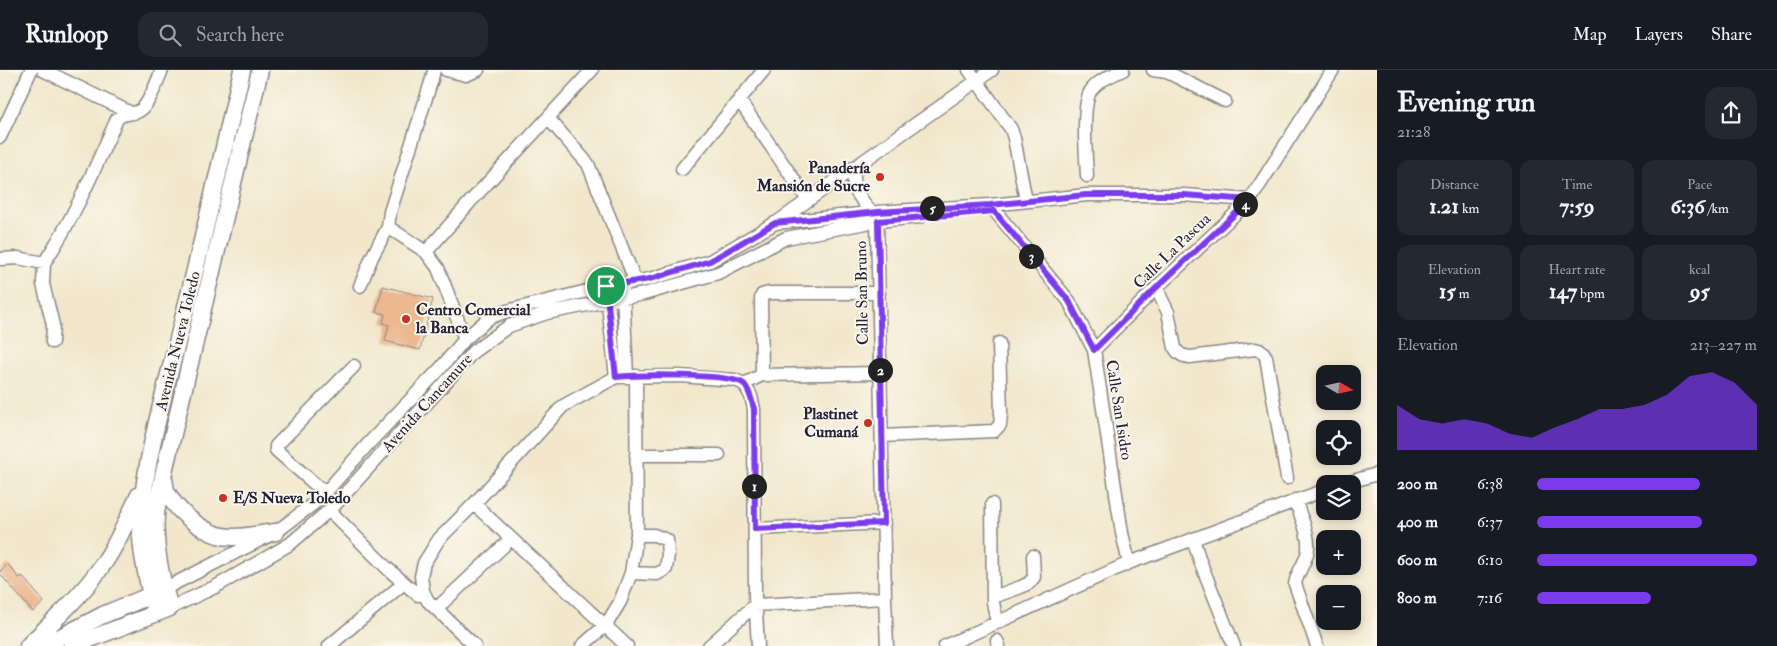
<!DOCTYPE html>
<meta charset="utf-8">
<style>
body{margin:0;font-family:"IM FELL Double Pica",serif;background:#242831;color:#f1f3f6;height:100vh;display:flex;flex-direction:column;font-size:19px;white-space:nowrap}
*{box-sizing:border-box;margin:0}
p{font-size:16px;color:#9ea1a6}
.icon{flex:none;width:28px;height:28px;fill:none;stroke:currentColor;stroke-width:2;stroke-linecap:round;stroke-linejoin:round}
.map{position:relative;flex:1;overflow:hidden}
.drawer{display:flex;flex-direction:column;background:#171b24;width:400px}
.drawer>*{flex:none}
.needle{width:32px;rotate:99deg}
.fabs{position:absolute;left:1316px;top:295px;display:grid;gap:10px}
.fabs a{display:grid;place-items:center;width:45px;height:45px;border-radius:10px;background:#171b24;box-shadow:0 2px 8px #0003;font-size:25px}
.pin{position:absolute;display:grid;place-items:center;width:42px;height:42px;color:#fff;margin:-21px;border:2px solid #fff;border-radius:50%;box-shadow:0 1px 5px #0007}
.km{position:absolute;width:25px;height:25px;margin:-12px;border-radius:50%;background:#222;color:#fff;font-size:14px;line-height:25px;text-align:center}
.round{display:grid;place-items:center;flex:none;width:52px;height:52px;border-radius:15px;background:#242831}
.head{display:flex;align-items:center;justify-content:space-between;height:85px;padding:0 20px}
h1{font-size:28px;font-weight:800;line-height:38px}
.stats{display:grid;grid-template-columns:repeat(3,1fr);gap:8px;height:85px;padding:5px 20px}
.stats div{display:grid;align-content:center;border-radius:12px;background:#242831;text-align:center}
.stats b{font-size:21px;font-weight:800}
.stats small{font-size:14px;font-weight:400}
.stats p{font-size:14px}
.chart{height:140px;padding:10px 20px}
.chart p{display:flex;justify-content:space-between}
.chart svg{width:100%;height:90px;margin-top:5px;fill:#7c3aed;opacity:.7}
ul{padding:0 20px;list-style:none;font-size:16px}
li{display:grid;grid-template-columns:80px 60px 1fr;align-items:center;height:38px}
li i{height:12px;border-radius:6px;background:#7c3aed}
header{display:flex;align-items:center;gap:30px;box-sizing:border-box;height:70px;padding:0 25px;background:#171b24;border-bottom:1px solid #363941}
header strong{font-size:24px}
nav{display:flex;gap:28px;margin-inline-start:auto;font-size:18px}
.search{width:350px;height:45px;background:#242831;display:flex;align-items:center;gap:12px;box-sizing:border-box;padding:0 18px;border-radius:15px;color:#9ea1a6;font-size:19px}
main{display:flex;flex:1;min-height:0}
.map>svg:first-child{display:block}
.building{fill:#ebb890}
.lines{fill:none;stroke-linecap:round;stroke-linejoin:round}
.minor-casing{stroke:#8a8484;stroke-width:15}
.major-casing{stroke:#8a8484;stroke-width:19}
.minor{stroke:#fff;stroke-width:12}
.major{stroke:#fff;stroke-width:16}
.route-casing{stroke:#fff;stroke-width:10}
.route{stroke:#7c3aed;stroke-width:6}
.poi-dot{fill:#c8321e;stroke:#fbf7ec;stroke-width:2}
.labels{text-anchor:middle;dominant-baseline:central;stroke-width:4;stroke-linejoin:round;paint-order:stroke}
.poi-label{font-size:16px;font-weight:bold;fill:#22223b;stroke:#fbf7ec;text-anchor:end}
.street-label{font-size:16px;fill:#22223b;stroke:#fbf7ec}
</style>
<header>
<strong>Runloop</strong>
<div class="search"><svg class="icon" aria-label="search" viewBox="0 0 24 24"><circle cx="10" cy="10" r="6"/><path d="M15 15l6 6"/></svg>Search here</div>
<nav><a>Map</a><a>Layers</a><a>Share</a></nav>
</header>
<main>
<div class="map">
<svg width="1377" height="576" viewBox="0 0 1377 576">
<rect width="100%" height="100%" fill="#fbf7ec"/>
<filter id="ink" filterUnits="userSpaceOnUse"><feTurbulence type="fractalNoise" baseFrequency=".02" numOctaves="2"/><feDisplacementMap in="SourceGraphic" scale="10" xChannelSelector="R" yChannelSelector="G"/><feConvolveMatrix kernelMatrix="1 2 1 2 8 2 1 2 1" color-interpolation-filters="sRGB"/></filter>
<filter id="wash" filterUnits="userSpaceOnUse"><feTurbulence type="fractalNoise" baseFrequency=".0096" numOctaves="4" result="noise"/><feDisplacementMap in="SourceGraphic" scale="20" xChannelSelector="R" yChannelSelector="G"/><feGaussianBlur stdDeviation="1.12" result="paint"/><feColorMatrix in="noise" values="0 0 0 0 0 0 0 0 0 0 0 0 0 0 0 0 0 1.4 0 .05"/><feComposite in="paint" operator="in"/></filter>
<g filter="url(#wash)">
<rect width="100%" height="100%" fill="#f2e7cc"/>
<g id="blocks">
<path class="building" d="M383,216l50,13 -13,51 -35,-9 4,-16 -6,-2 2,-9 -9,-2z
M8,494l11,14 3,-2 22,26 -11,10 -33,-38v-3z"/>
</g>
</g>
<g filter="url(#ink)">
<use href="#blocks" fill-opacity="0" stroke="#8a8484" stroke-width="1"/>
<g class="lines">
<defs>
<path id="minor" d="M43,0l88,43
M434,0l-2,9 -42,133 -2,15 38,25 12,16 27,71
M446,0l20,5 12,-5
M969,0l42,59 3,9 12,63
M1153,0l14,2 58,29
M739,30l69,100
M548,48l40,46 47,116
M0,67l31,-67
M854,97v17l3,9 20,28 8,377 2,48
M682,99l82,-99
M1087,106c-1,-21 -5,-63 2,-82 5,-12 23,-19 34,-24
M990,135l79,96 25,49 28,183 7,30
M776,153l216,-153
M426,182l44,-50 122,-132
M0,189l18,-1 26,5c30,-45 51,-95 73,-144 6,-7 15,-4 22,-8 10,-5 18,-30 23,-41
M44,193l-1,21 10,41 -1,17
M360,216l12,-29 16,-30
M1157,217l4,11 7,14 7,36c4,7 8,8 15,9l65,-8 7,2 4,6 21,121
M623,221l4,85
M607,224l9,83
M1094,280l63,-63 93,-87 83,-130
M762,305l-1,-76 1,-4 7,-2h110
M744,314l18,-9 118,-2
M882,366l112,-5 6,-6 1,-11 -2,-71
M636,385h83
M1343,414l34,-10
M325,423l-49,-43v-4l78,-80
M1295,430c5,15 17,39 12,54 -3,11 -10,19 -12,30l22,62
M474,434l153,142
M992,434l1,98 4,21
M329,440l59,59 30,26h7
M755,459l129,-6
M1193,469l7,22 34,85
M631,503l26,1 9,-5 2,-14 -1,-15 -13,-5h-17
M164,519l112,-57 37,-28 12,-11 44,-50 70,-73 26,-31 24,-21 18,-7 88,-22 55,-10 60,-18 65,-38 103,-11 112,-7 97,-10h97l66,5
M993,527l28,-10 8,-4 5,-6 -1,-21
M170,538l45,-21 75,-43 44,-38 139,-154 36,-26 38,-13 97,-19 74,-21 68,-35 91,-17 43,-4
M436,539l75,-70
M997,571l2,5
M329,576l75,-63
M475,576l-47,-45 -5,-10 -2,-15 3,-13 15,-24 35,-35 89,-98 53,-29 63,-1 56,4 9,4 7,12 3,13 1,187 3,50
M582,576l24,-21 14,-23 11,-29 6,-38 -1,-159
M709,576l46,-41 130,-7
M945,576l184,-83 196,-73"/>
<path id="major" d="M164,409c1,4 1,11 4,15 9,17 31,35 50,41 18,5 40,-1 58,-3
M155,543c-6,-28 -17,-68 -14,-97 5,-62 24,-124 39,-185 22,-87 42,-174 62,-261
M28,576c24,-24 51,-48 71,-76 17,-23 28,-50 40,-75
M43,576l60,-31 58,-24
M72,576l98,-38c-9,-29 -16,-62 -14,-93 1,-13 5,-26 7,-39l97,-406"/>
</defs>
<use href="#minor" class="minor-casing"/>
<use href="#major" class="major-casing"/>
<use href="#minor" class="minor"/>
<use href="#major" class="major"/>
</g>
</g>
<g class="lines" filter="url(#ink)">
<defs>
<path id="route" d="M1086,125h98l66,5 -93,87 -63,63 -25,-49 -75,-90 -116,10 6,302 -129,6 -1,-120c-2,-8 -4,-18 -10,-25 -11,-11 -109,-9 -128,-7l-10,-91 44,-7 60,-18 65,-38 103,-11 112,-7z"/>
</defs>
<use href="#route" class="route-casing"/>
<use href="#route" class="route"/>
</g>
<g class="poi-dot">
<circle cx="880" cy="107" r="5"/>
<circle cx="406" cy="249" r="5"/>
<circle cx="868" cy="353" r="5"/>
<circle cx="223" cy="428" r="5"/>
</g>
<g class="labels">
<g class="poi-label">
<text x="870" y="98">Panadería<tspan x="870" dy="18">Mansión de Sucre</tspan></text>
<text x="416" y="240" text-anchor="start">Centro Comercial<tspan x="416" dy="18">la Banca</tspan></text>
<text x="858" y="344">Plastinet<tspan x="858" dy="18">Cumaná</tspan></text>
<text x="233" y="428" text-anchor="start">E/S Nueva Toledo</text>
</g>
<g class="street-label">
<text transform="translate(1172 181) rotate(-44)">Calle La Pascua</text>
<text transform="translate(862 223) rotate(-91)">Calle San Bruno</text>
<text transform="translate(178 271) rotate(-76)">Avenida Nueva Toledo</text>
<text transform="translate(427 333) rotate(-48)">Avenida Cancamure</text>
<text transform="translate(1119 340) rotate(81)">Calle San Isidro</text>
</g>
</g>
</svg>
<div class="fabs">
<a><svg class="needle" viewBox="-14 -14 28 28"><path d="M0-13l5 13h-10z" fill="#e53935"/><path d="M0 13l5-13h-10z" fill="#9ea1a6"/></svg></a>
<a><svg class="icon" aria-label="locate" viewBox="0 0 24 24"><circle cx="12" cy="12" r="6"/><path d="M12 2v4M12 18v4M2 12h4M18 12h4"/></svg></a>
<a><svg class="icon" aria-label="layers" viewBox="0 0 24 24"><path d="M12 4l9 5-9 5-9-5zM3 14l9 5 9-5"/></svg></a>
<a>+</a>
<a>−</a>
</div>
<div class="pin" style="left:606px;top:216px;background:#1e9e55"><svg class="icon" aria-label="arrive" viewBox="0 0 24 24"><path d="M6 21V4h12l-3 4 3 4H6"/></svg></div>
<b class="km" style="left:754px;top:416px">1</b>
<b class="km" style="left:880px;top:300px">2</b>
<b class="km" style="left:1031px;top:186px">3</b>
<b class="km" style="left:1245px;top:134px">4</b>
<b class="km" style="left:932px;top:138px">5</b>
</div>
<section class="drawer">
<div class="head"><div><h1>Evening run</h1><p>21:28</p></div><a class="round"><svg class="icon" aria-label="share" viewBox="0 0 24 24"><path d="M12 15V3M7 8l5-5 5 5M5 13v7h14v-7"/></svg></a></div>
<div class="stats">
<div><p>Distance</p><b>1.21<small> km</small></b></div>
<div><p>Time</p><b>7:59</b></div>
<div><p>Pace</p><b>6:36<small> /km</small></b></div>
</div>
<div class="stats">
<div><p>Elevation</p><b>15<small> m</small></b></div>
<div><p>Heart rate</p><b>147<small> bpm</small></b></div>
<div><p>kcal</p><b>95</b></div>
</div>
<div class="chart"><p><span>Elevation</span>213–227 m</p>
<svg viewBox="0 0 160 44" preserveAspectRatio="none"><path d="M0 44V22L10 29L20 31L30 29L40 31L50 36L60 38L70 33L80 29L90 24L100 24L110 22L120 17L130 8L140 6L150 11L160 22V44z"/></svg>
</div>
<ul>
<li><b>200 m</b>6:38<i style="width:74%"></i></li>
<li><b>400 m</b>6:37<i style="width:75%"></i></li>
<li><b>600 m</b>6:10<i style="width:100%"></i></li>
<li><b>800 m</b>7:16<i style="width:52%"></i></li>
</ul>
</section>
</main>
